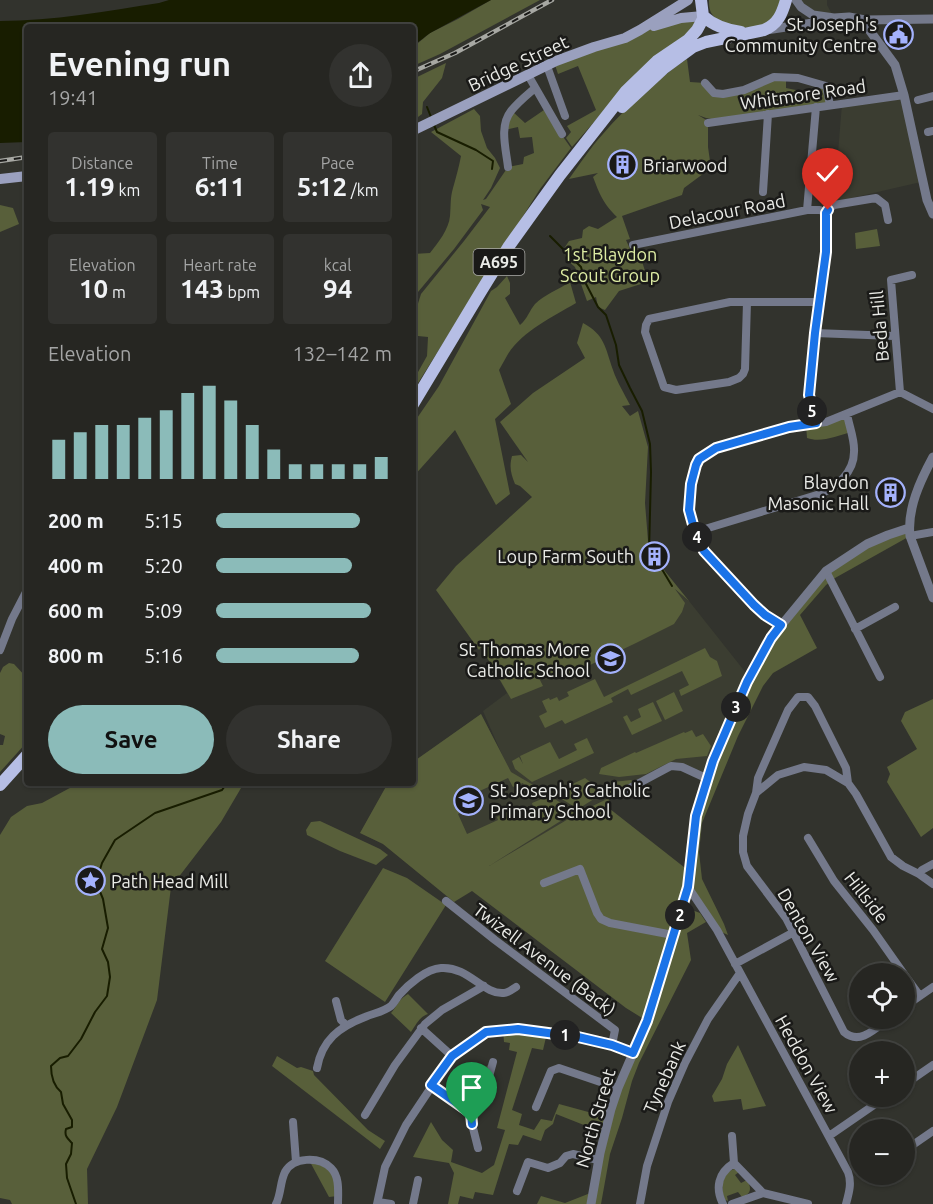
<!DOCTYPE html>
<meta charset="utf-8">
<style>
body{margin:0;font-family:Ubuntu,sans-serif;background:#32322f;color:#f1f3f6;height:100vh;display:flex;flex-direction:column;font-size:22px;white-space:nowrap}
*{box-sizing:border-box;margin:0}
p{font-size:20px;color:#a4a5a5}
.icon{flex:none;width:33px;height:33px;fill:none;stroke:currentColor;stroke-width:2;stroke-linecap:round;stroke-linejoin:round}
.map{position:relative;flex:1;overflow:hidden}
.side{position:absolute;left:24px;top:24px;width:392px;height:762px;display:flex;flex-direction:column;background:#262622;border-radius:6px;box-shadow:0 2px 4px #0004,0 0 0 2px #424340}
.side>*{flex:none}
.buttons{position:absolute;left:849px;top:963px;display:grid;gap:12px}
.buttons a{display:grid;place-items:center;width:66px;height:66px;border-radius:50%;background:#262622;box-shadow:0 2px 4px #0004,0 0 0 2px #424340;font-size:30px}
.pin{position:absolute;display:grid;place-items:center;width:51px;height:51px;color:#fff;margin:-62px -26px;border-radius:50% 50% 50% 0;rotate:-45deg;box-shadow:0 0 6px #0007}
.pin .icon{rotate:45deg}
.km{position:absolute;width:30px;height:30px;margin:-15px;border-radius:50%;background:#222;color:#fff;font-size:16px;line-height:30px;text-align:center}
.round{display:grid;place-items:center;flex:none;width:63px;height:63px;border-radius:32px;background:#32322f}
.overview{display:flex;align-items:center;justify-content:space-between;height:102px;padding:0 24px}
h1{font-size:33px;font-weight:700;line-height:45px}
.stats{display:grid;grid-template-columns:repeat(3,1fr);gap:9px;height:102px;padding:6px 24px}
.stats div{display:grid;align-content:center;border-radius:6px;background:#32322f;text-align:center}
.stats b{font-size:26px;font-weight:700}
.stats small{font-size:16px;font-weight:400}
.stats p{font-size:16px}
.chart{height:168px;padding:12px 24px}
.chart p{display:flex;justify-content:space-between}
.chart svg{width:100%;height:108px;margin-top:6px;stroke:#8bbbb9;stroke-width:6}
.button{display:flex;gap:12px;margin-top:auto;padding:12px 24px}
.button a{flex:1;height:69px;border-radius:36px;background:#8bbbb9;color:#111;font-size:24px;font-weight:700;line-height:69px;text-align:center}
.button a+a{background:#32322f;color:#f1f3f6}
ul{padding:0 24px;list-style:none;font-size:20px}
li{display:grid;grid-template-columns:96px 72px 1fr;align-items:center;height:45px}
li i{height:15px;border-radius:8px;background:#8bbbb9}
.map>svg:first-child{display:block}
.built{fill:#3b3d31}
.green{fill:#585f3a}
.water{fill:#181d00}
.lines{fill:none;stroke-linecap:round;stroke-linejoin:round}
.stream{stroke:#181d00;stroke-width:2}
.minor{stroke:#74798b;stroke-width:8}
.tertiary{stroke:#74798b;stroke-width:9}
.secondary{stroke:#9aa0be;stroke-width:10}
.primary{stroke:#b6bee5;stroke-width:12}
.rail-casing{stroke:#a7a8a3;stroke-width:4.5}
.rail{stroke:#1a1a18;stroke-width:2;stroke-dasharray:7;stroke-linecap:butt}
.route-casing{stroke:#fff;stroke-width:12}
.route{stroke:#1a73e8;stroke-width:8}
.labels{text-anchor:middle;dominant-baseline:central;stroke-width:5;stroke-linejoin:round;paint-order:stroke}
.shield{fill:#1a1a18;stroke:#acaca9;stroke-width:1.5}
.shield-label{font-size:16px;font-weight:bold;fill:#eaebe7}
.poi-label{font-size:18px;fill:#eaebe7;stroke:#1a1a18;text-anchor:end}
.street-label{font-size:18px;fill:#eaebe7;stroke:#1a1a18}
.park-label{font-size:18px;fill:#ddeca3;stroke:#1a1a18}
</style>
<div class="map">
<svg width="933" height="1204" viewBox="0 0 933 1204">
<rect width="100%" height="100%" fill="#32332d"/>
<path class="built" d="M796,0h31v5l7,13 -21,-3z
M902,97l19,85 -87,20 8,-98z
M629,527l43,60 17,14 57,72 4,3 -42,103 -37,-13 -43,23 -48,23 -136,82 -61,-50 -23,-11 28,-50h24l1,-21 68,-48 22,43 -20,-46 24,-18 -27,-47z"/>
<path class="green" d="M491,0h49l-100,54 -27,12 -1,-21 6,-2 12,-10 28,-14z
M709,0h72c-3,9 -6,19 -15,24 -13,7 -46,4 -54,-10 -3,-4 -3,-10 -3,-14z
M704,16l-4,14 -62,42 -66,75 -6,-9 5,-6 -4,-6 29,-16 -18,-44 -20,8 -4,-12 88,-32z
M687,59l3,23 15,1 9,10 9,1 43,-14 20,-2v10l29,6 4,-10 7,2 4,19 -118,14 -6,-1 -8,-3 10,6v26l3,21 -27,20 -2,7 -60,21 8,23 -4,1 4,9 8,-1 10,33 -4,2 -25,8 -14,19 -7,-3 -2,-10 -9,4 -12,-34 -8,-7 -4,-10 6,-9 13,-3 1,-8 6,-4 9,3 19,-12c-14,-14 -17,-22 -24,-40l5,-4 -29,6c11,-15 21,-31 34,-45 24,-28 53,-54 84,-75z
M446,63l-4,15 -19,24 -1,12 -8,6 -2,-1 1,-40z
M474,109l6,7 1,15 6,17 8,10 5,10 -9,20 -8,12 3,-1 22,-32 15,-3 1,-7 10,-4 -2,-16 -12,1 -2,-11 -14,3 8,-19 13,12 19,-13 27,38 -31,41 -127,202v-10l14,-25 1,-19 -10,-1 -3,-23 6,-19 43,-53 26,-34 -9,-3 2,6 -29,39 -41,49v-44l17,-1c8,-10 19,-24 20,-37 1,-10 0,-18 3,-28 3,-11 6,-21 8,-32l-30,-24z
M0,205l13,3 6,16 -19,8z
M877,229l3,17 -24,3 -1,-16z
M507,276l3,7v11l-5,4 15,27c8,-7 9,-14 15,-21 9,-9 24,-15 35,-22l6,21c-24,14 -53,28 -68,51 -3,5 -6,11 -9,16l12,34 -16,15 15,75 -14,11 -41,-75 -42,47v-53l26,-38 52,-95 6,-4z
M583,323c22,12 22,24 30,47 4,12 11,23 17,35l-8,1 8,10 8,-5 10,36 -3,56 4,50 7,7 33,41 -14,-12 10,14 -3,9 -8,12 -38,19 -69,33 -4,-7 -23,11 3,6 -32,13 -30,-52 -2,3 -43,-60 20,-24 76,-69 -12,-11 -5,-2c-4,-10 -6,-17 -3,-28l9,-1 7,7 -28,-40 33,-29 52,-35 -8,-15z
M847,414l4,18c-14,4 -30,11 -44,6l-1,-13z
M909,528l1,8 -75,42 -9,7 -26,30 17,33 -44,25 -10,13 -25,50 -36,87 -3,29 3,27 22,45 4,11 -11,-5 -29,-42 -7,25 11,-3 8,3 6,9 -19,11 4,27 -52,103 -7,18 -10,37 -12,36 -9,50h-64l4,-8 24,7 28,-11 10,-51 -9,-12 -38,-15 -3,10 -8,6 -4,11 -18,-6 -5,10 -9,-1 -16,51 -18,-3 -2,7 -13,-3 -2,8h-10l6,-31 -5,-10 -36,-6 18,-35 11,18 11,10 -2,12 31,11 12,-8 11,-35 -8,-2 20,-76 -8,-2 1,-7 -6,-1 -1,-12 44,3 -4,17 -11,-2 -20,62 10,4 -3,11 15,5 7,-11 11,2 7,-17 33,9 20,-5 35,-87 -21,-13 -154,-117 -18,11 -71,-58 -23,-11 28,-50h24l1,-21 68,-48 30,58 29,17 -12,6 -5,-12 -10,4 -5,-9 -48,22 4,10 -6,4 9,20 31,-14 -1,-3 18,-8 5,8 14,-7 -2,-7 12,-5 -2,-5 2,-1 31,20 -86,54 91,-54 29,-14 1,11 79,62 3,-25 21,-85 58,-123 55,-68 41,-26z
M705,648l5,9 7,4 5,15 -41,20 -2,-6 10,-5 -7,-14 -51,24 -3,-6 -17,9 2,4 -48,22 -3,-4 -17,8 -6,-12 8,-4 -5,-11 7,-3 1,2 7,-3 2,4 10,-5 -2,-4 28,-13 9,18z
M9,663l5,1 13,14v64l-27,30v-27h3l2,-9 -5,-2v-61l3,-6z
M674,692l9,19 -18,9 -9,-19z
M933,699v129l-12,9 -34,-55 3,-8 -3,-7 30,-18 -16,-28 4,-9z
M653,702l9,19 -30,14 -9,-18 4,-2 4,7 10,-5 -3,-8z
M692,730l4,7 7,-3 8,12 -4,10 -31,3 -30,15 -27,3 -20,-3 2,-6 34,-16 1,1 48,-21 1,1z
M587,738l7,15 -62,29 -17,-13 -3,-8 7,-4 4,7 -3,-8 30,-14 9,17 18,-9 -3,-6z
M585,778l8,6 13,4 7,-6 18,-2 3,2 -24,11 -5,-1 -27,17 -31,-19 6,-3 3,5z
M79,783h165l-23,39 -50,65 -14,113 -40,107 -30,62 1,35h-76l-2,-4 -10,-2v-363l11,-18 16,-11 15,-3z
M320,821l60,28 8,6 -12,10 -36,-14 -33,-16 -1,-5 5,-8z
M383,868l24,10 39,27 -61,97 -60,-41z
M408,994l20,20c-9,3 -12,11 -17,18l-20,-19c8,-9 6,-12 17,-19z
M738,1045l28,61 -23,4 -2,-11 -27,3 -2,-6 10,-17 5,-15z
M277,1056l20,12 4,-1 12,4 1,4 54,55 17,11 -5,8 -108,-83z
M488,1065l-6,37 -11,11 -19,-14z
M309,1160l21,7 8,29 -9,1z
M734,1169l4,1 1,2 -4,3 6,8 6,-3c5,8 4,14 -5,17l-4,-5 -11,4 1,5 -5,-2 -1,-15 5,-12z"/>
<path class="water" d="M169,0h322c-20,11 -39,21 -59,32 -7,4 -12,10 -19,13l-1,-18h-385v115l-27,1v-122c53,0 107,-10 159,-18z"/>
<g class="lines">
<path class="stream" d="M427,107l4,10
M434,125l3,7 39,18 17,11 -1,8
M550,236l31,31 4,15 13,25 8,8 10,30 3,20 11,23 12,23 8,33 1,28 -2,81 8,8 15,25
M76,1204l-9,-26 -1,-14 5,-10 1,-11c-4,-4 -8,-7 -6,-14l6,-2v-7l-9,-16 -2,-12c-7,-6 -10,-16 -10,-26l9,-8 8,-2 13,-17 14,-27 12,-16 3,-19 -2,-15 -6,-13 6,-21 -5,-29 -7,-17 6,-19 13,-23 40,-27 67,-23 5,-7"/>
<path class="minor" d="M547,66l18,50
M528,75l34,59
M705,83l9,10 9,1 21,-4 30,-13 24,1 28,8 4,19
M918,100l15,-4
M708,123l196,-28
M928,132l5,-1
M508,167c-2,-18 -9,-41 3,-56 7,-9 16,-16 24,-23
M763,192l5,-78
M807,210l9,-103
M633,245l174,-35h13l6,3
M747,302l-2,67 -2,5 -4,4 -10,4 -53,8 -12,-3 -19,-55 1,-7 3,-6 81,-17h89
M815,333l79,3
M900,392l-9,-112 21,-5
M816,423l-7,-28 6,-62 11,-81v-39l2,-3 6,-5 42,-7 9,7 3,15
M695,532l125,-38c17,-7 34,-22 34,-42 1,-12 -5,-26 -7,-38
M910,536l23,-4
M826,571l54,106
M781,625l-16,-10 -11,-10 -50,-54 -9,-19 -6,-22 2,-26 5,-19 3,-6 4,-3 14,-8 72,-21 37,-5 74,-30 33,17
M855,629l40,-22
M0,650l12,-31 15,-29
M627,793l1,-4 43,-23 11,1 26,12
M756,793l2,-15 30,-68 10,-13h10l7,9 31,62 2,15
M808,838l26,43 39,49 31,44
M919,874l3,-4 11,-6
M544,883l36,-14 17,44 4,6 9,4 63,12
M688,887l29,43 131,242c4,11 1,21 -2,32
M446,901l49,39 120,90 -3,15
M735,964l59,-32
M904,974l16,22
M336,1001l5,19 5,5
M904,1007l29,-20
M889,1018c-13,10 -29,28 -45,14l-58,-114 -39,-52 -4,-14v-16l5,-22 8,-21 22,-18 26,-8 22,3 22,13 8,11 35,63 12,9 16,8 14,10
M421,1028l31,28
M317,1068c5,-28 22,-41 48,-51 9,-4 18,-5 26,-11 3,-3 5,-7 8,-11 10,-11 27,-26 42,-27 28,-2 42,27 63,25 4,0 9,-4 12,-6
M431,1085l40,28 1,11 6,24
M904,1085l29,-20
M536,1107l15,-36 8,-3 59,20
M471,1113l11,-11 11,-40
M365,1115l30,-50 30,-41 17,-14 42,-24
M293,1122l3,40
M732,1136l2,27
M829,1136l58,-40
M904,1151l29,-20
M734,1163l29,30 45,11
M517,1191l11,-29 20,6 12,-5 6,-7 7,-2 25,6
M378,1202l13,2
M276,1204c5,-9 4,-22 9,-32 8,-15 34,-16 46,-4 9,9 7,24 7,36
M377,1204l8,-37 21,-42 46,-69 34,-24 32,-3 60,8 34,8 21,8
M413,1204l5,-24
M640,1204l7,-38 21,-64 17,-39 23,-44 32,-46
M723,1204c-8,-16 -5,-31 11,-41
M732,1204l31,-11"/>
<path class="tertiary" d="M796,0l5,7 12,8 21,3 15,-1 16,3 68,-1
M865,20l5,11 25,34 9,30 23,105 6,14
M766,30l47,-7 16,-4
M933,457c-13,24 -26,52 -23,79l23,62
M591,1204l9,-51 11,-44 7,-21 29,-67 41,-134 8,-71 17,-55 34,-79 28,-49 51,-62 41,-27 21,-9 21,-7"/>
<path class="secondary" d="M654,26l27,-8 22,-2
M412,131l144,-70 38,-14 31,-9 15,-8 48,-30
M0,179l27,-3"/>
<path class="primary" d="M701,0l2,16c11,10 23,14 38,16
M622,107l41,-38 30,-22 13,-5 58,-12c14,-6 18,-16 22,-30
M412,406l68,-113 29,-47 51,-71 66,-84 31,-30 31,-21 9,-10 7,-13
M0,785l27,-30"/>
<defs>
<path id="rail" d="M412,72l43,-19 97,-53
M0,161l27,-4"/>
</defs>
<use href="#rail" class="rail-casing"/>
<use href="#rail" class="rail"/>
</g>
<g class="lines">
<defs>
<path id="route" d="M472,1124l-1,-11 -40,-28 21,-29 34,-24 32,-3 60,8 34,8 21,8 14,-32 41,-134 8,-71 17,-55 34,-79 24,-44 10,-13 -16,-10 -11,-10 -50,-54 -9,-19 -6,-22 2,-26 5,-19 3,-6 17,-11 73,-21 27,-4 -7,-28 6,-62 11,-81v-39l2,-3"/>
</defs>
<use href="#route" class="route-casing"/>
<use href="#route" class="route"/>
</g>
<defs>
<symbol id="civic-ring" viewBox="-11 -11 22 22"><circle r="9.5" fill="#1a1a18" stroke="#a4b2fc" stroke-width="1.5"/><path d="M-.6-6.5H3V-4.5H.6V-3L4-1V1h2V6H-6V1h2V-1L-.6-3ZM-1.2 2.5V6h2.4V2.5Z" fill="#a4b2fc"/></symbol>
<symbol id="building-ring" viewBox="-11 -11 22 22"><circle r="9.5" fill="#1a1a18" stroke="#a4b2fc" stroke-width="1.5"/><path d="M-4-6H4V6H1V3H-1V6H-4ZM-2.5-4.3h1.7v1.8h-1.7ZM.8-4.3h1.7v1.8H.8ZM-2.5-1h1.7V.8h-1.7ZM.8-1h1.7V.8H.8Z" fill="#a4b2fc"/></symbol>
<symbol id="school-ring" viewBox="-11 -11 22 22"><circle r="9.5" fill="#1a1a18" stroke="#a4b2fc" stroke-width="1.5"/><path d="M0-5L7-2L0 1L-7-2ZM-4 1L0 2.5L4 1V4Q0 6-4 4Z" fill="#a4b2fc"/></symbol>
<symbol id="sight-ring" viewBox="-11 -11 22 22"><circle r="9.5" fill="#1a1a18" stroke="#a4b2fc" stroke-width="1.5"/><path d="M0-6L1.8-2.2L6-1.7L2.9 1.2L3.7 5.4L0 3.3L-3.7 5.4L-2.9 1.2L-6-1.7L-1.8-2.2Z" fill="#a4b2fc"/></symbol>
</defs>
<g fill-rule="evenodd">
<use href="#civic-ring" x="882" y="18" width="33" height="33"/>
<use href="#building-ring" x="606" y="148" width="33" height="33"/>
<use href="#building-ring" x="874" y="476" width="33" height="33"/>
<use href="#building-ring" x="638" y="540" width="33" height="33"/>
<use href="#school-ring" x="594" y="642" width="33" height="33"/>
<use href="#school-ring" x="452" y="784" width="33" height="33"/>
<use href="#sight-ring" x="74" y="864" width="33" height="33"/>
</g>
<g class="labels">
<rect class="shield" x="473.5" y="249" width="51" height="26" rx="4.5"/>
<g class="shield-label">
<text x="499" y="262">A695</text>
</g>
<g class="poi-label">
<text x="877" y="24">St Joseph's<tspan x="877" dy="21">Community Centre</tspan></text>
<text x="643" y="165" text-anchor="start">Briarwood</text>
<text x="869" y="482">Blaydon<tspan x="869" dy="21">Masonic Hall</tspan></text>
<text x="634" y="556">Loup Farm South</text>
<text x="590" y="649">St Thomas More<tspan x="590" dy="21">Catholic School</tspan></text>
<text x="490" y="790" text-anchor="start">St Joseph's Catholic<tspan x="490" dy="21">Primary School</tspan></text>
<text x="111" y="881" text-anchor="start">Path Head Mill</text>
</g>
<g class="street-label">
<text transform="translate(518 63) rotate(-25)">Bridge Street</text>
<text transform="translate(803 94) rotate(-8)">Whitmore Road</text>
<text transform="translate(727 211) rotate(-11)">Delacour Road</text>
<text transform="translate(879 326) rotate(-95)">Beda Hill</text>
<text transform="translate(867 897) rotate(52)">Hillside</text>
<text transform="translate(809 935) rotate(60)">Denton View</text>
<text transform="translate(545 959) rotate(37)">Twizell Avenue (Back)</text>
<text transform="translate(807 1064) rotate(61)">Heddon View</text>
<text transform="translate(664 1077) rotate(-66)">Tynebank</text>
<text transform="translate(595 1118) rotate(-74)">North Street</text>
</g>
<g class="park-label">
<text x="610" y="254">1st Blaydon<tspan x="610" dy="21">Scout Group</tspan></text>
</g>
</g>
</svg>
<div class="buttons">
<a><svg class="icon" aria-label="locate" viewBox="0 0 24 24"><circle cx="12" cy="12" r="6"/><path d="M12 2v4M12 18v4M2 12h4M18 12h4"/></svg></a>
<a>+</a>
<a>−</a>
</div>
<div class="pin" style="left:472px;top:1124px;background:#1e9e55"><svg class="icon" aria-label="arrive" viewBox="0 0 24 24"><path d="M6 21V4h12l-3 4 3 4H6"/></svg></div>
<div class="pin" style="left:828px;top:210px;background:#d93025"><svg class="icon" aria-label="check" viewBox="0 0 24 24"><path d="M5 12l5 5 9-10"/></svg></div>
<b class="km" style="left:565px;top:1035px">1</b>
<b class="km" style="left:680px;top:915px">2</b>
<b class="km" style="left:736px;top:707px">3</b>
<b class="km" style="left:697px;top:537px">4</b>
<b class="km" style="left:812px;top:411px">5</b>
<section class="side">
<div class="overview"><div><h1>Evening run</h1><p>19:41</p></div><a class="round"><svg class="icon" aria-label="share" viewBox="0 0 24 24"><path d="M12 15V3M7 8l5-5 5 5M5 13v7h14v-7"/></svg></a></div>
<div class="stats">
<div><p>Distance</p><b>1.19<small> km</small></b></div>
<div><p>Time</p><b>6:11</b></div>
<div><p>Pace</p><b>5:12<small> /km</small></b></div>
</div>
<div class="stats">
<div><p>Elevation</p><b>10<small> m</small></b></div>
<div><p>Heart rate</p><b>143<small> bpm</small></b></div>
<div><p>kcal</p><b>94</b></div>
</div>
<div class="chart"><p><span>Elevation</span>132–142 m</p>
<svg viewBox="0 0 160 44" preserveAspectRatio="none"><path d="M5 44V28M15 44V25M25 44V22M35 44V22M45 44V19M55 44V16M65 44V9M75 44V6M85 44V12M95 44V22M105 44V32M115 44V38M125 44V38M135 44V38M145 44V38M155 44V35"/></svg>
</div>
<ul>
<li><b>200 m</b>5:15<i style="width:82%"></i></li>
<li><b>400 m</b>5:20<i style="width:77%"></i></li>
<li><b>600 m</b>5:09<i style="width:88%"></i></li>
<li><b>800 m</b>5:16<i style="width:81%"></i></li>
</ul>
<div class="button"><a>Save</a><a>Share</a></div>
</section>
</div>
